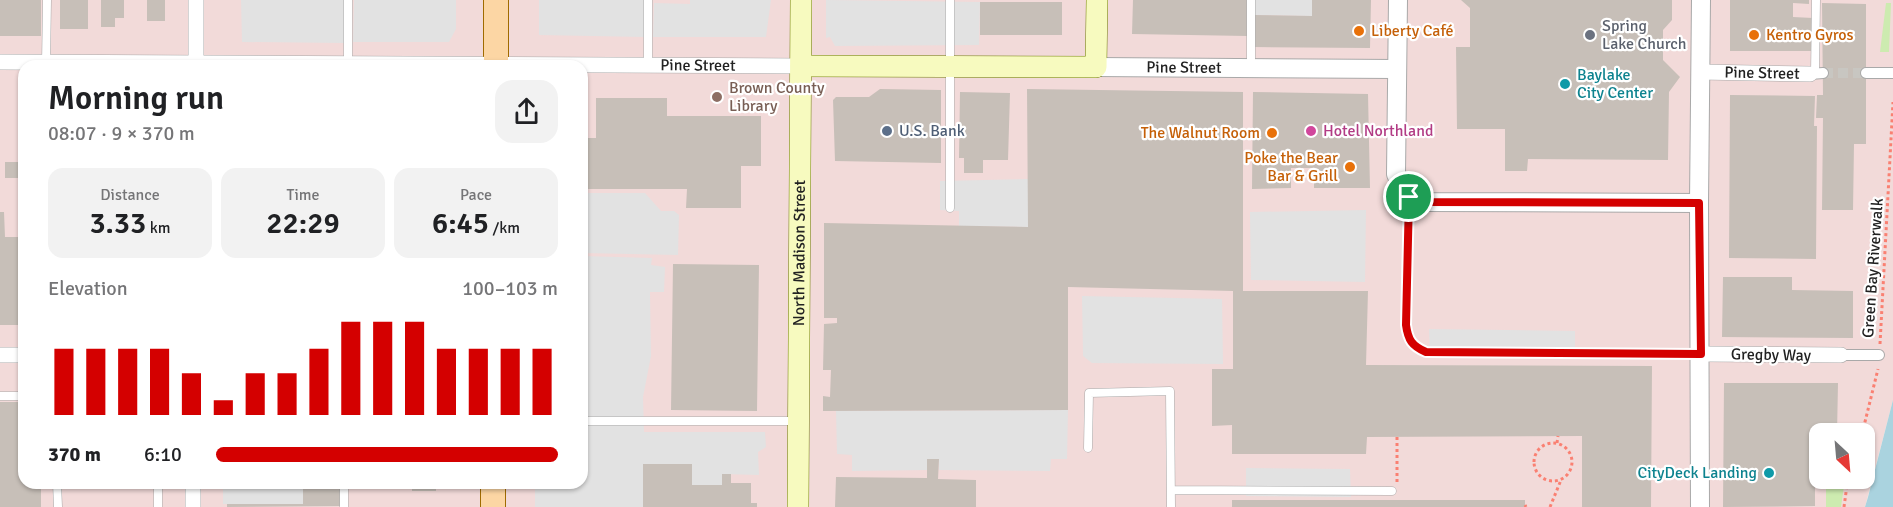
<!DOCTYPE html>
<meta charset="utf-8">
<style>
body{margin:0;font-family:Signika,sans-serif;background:#f2f2f2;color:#202124;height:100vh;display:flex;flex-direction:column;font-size:22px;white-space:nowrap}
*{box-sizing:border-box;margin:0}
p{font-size:20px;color:#757577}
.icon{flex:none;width:33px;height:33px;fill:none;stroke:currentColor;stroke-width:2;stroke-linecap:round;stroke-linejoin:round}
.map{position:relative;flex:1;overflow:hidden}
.side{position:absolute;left:18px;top:60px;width:570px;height:429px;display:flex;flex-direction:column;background:#fff;border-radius:18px;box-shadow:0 2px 4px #0004}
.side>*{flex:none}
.needle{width:39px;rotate:154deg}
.fabs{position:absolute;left:1809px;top:423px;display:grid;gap:12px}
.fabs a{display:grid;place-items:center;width:66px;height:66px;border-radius:12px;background:#fff;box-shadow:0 2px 4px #0004;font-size:30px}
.pin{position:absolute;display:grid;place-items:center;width:51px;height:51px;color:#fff;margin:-26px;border:3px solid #fff;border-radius:50%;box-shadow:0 2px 6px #0007}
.round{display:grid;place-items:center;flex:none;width:63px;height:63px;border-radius:18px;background:#f2f2f2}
.headline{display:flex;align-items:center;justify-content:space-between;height:102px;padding:0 30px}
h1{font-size:33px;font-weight:600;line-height:45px}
.metrics{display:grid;grid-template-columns:repeat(3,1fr);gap:9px;height:102px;padding:6px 30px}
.metrics div{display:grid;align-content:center;border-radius:15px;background:#f2f2f2;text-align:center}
.metrics b{font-size:30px;font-weight:600}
.metrics small{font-size:16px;font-weight:400}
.metrics p{font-size:16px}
.chart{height:168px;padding:12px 30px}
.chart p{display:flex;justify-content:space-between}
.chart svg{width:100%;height:108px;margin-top:6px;stroke:#d40000;stroke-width:6}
ul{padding:0 30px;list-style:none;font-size:20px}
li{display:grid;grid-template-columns:96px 72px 1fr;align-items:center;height:45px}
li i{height:15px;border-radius:8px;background:#d40000}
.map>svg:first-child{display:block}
.commercial{fill:#f2dad9;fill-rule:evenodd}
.grass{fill:#cdebb0}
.parking{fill:#e2e2e2}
.water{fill:#aad3df}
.building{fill:#c7bfb8}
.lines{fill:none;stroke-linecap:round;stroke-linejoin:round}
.pedestrian-tunnel{stroke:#c8c6c1;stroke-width:10;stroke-dasharray:10 5;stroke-linecap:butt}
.service-casing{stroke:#a9a9a9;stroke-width:9}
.pedestrian-casing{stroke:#a9a9a9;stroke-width:12}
.minor-casing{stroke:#a9a9a9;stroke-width:16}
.tertiary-casing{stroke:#a9a9a9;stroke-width:20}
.secondary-casing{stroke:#707d05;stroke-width:22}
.primary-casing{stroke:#a06b00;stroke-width:26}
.path{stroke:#fa8072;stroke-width:3;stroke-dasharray:3 3;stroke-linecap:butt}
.service{stroke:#fff;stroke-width:8}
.pedestrian{stroke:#fff;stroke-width:10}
.minor{stroke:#fff;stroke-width:15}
.tertiary{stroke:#fff;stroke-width:18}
.secondary{stroke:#f7fabf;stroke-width:21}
.primary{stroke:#fcd6a4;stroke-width:24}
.route-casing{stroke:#fff;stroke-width:12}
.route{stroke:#d40000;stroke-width:8}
.food-dot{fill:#e8710a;stroke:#fff;stroke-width:2}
.worship-dot{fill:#6b7280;stroke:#fff;stroke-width:2}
.culture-dot{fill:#0f9aa8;stroke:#fff;stroke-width:2}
.education-dot{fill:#8d6e63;stroke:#fff;stroke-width:2}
.service-dot{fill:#5c6f8a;stroke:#fff;stroke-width:2}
.hotel-dot{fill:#d1479c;stroke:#fff;stroke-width:2}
.labels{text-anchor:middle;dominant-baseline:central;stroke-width:4.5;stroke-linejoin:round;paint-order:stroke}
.worship-label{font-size:16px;fill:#5b616d;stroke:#fff;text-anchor:start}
.food-label{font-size:16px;fill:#c56008;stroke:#fff;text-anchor:start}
.street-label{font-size:16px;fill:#222;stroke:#fff}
.culture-label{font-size:16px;fill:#0d838f;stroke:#fff;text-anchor:start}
.education-label{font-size:16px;fill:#785e54;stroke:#fff;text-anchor:start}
.service-label{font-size:16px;fill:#4e5e75;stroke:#fff;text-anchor:start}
.hotel-label{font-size:16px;fill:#b23c85;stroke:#fff;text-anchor:start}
</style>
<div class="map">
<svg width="1893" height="507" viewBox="0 0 1893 507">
<rect width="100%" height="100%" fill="#f2efe9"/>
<path class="commercial" d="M0,0h1893v400l-28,107h-1865zM24,66h558v417h-558zM1820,434h44v44h-44z"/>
<path class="grass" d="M1886,3h5l-2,49h-9z
M1826,479h19l-4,28h-15z"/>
<path class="parking" d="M241,0h103v43l-102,-1z
M354,0h102v29l-7,13h-96z
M539,0h105v37l-105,-2z
M690,0h81l-5,37h-113l1,-34 36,1z
M826,0l154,2 -1,43 -144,1 -5,-9 -4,1z
M1254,0h58v16l-58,-1z
M1028,179v48l-69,-1v-15l-19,-1v-29z
M582,193h63l16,18h13l5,4 -1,40 -96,-2z
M1366,210l-1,72 -114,-2 -1,-68z
M582,256l70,2 -1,7 14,2 -1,25h-14l1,64 -8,41 1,35h121l1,15 -8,5 1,23 -36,-1 -1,11h-30v-21h-48l-1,43h-108v-24h47z
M1082,296l140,3 1,65 -131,-1 -9,-7z
M1429,329l146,2v26h-145z
M1068,410l-1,49h-16l-1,12 -111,-1v-11h-11l-1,11 -75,1v-16l-15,-1 -1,-43z
M1246,468l104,1 1,28 -105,-1z
M223,483h80v21h-80z"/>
<path class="water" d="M1893,400v107h-28l3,-10z"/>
<path class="building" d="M0,0h41v36h-41z
M60,0h28v29h-28z
M101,0h23v18h-9v9h-14z
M147,0h18v21h-18z
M1133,0h114v36l-115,-2z
M1312,0h59l-1,48 -116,-1v-32l58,1z
M1461,0h211v20l-9,10v30l17,17 -11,15 -1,68 -140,-1 -1,12h-22v-42h-48l-1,-82h14v-39z
M1730,0h79v4l-16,-1v14l20,1v33h-83z
M980,2h82v33h-82z
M1822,3l44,1v140h-12l-1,66h-31l1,-92h-7l1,-23h6z
M880,89l61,1v73l-106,-2 -2,-61 3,-3h33z
M1027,89l216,3v199h125l-2,74 286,1 -1,141h-69v-71l-215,1 -1,17h-134v-29l-20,1v-57h21v-78l-165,-4v123l-245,1v-15l7,1 1,-27h-8l1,-46 13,-1v-5h-13v-95l204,4z
M960,92l50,1 -2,67h-25v13h-19v-15h-5z
M1253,92l115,2 2,94h-56v-20h-23v20l-39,1z
M1730,95l85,1 -1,30h3l-1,133 -87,-1z
M596,98h71v18h94v50h-20v42h-55l1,-19h-105v-51h14z
M5,162h19v16h-19z
M0,212h4l1,25h19v88h-24z
M673,264l86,1 -2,146 -86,-1z
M1723,277h69v13l61,1v47l-131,-1z
M1724,383h114l-1,51h-17v6h-5v66l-92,1z
M0,402h24v81h17v24h-41z
M927,459h12l-1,20 38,1v27h-141l1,-30 91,1z
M643,464h49v21h30v-11h9v9h20v20h6v4h-114z
M78,483h74v5l-74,1z
M303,483h37v23l-113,1v-3h76z
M412,483h24v8h-24z
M1232,500h293v7h-293z"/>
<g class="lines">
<path class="pedestrian-tunnel" d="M1823,73h43"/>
<defs>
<path id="service" d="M648,0v65
M1251,0v67
M46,64l1,-64
M348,64v-64
M1815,74l1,-74
M1409,197l-3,128c2,15 6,21 20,27l274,2
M950,208v-208
M0,396h24
M582,421h216
M1088,448l1,-55 81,-2 1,116
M57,483l1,24
M1171,490l221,1
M158,507v-24
M344,507v-24"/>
<path id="pedestrian" d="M1866,73h27
M1810,74l13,-1
M1841,355h38"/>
<g id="minor">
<path id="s1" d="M0,62l801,4"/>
<path d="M196,66v-66"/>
<path id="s2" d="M1700,72l110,2"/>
<path d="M1701,354l140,1"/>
<path d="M0,355h24"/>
<path d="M193,507v-24"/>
</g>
<g id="tertiary">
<path d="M1398,0l-2,174c6,16 11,22 27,28l276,1"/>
<path id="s3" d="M1096,67l300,2"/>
<path d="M1700,507l-1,-304 2,-203"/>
</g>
<g id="secondary">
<path d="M801,66l295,1 1,-67"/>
<path id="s4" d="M798,507l3,-507"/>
</g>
<path id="primary" d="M496,66v-66
M493,507v-24"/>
</defs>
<use href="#service" class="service-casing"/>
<use href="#pedestrian" class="pedestrian-casing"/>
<use href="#minor" class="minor-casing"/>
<use href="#tertiary" class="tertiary-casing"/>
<use href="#secondary" class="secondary-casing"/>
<use href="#primary" class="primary-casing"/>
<path class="path" d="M1880,344l13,-242
M1862,434l16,-65
M1534 462a19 19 0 1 1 38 0a19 19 0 1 1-38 0Z
M1557,443l1,-7
M1397,482v-46
M1525,505l1,2
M1550,507l11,-27
M1844,507l4,-29"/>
<use href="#service" class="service"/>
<use href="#pedestrian" class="pedestrian"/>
<use href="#minor" class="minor"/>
<use href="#tertiary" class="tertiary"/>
<use href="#secondary" class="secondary"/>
<use href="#primary" class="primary"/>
</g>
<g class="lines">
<defs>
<path id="route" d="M1409,197l14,5 276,1 2,151 -275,-2c-14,-6 -18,-12 -20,-27z"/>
</defs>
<use href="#route" class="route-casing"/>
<use href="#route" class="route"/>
</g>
<g class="food-dot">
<circle cx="1359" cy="31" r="6"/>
<circle cx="1754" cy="35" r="6"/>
<circle cx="1272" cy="133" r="6"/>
<circle cx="1350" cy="167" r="6"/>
</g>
<circle class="worship-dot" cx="1590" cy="35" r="6"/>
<g class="culture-dot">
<circle cx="1565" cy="84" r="6"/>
<circle cx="1769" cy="473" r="6"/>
</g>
<circle class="education-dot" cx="717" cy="97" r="6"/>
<circle class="service-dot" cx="887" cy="131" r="6"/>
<circle class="hotel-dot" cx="1311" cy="131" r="6"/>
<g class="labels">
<g class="worship-label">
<text x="1602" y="26">Spring<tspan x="1602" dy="18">Lake Church</tspan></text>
</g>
<g class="food-label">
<text x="1371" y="31">Liberty Café</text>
<text x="1766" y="35">Kentro Gyros</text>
<text x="1260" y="133" text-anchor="end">The Walnut Room</text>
<text x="1338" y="158" text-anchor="end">Poke the Bear<tspan x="1338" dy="18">Bar &amp; Grill</tspan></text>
</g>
<g class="street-label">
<text stroke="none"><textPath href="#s1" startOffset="698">Pine Street</textPath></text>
<text stroke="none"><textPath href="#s3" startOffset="88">Pine Street</textPath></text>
<text stroke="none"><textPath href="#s2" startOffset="62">Pine Street</textPath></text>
<text stroke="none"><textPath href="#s4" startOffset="254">North Madison Street</textPath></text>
<text transform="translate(1873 268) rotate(-86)">Green Bay Riverwalk</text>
<text transform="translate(1771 355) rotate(1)">Gregby Way</text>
</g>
<g class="culture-label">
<text x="1577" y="75">Baylake<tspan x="1577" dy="18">City Center</tspan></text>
<text x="1757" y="473" text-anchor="end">CityDeck Landing</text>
</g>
<g class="education-label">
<text x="729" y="88">Brown County<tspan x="729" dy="18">Library</tspan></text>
</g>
<g class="service-label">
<text x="899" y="131">U.S. Bank</text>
</g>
<g class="hotel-label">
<text x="1323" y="131">Hotel Northland</text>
</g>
</g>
</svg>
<div class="fabs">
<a><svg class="needle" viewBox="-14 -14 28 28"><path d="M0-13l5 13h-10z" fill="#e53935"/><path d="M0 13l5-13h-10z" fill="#757577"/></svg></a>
</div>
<div class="pin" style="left:1409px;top:197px;background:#1e9e55"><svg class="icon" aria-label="arrive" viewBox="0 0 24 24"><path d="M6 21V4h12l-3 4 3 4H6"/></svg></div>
<section class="side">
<div class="headline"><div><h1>Morning run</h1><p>08:07 · 9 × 370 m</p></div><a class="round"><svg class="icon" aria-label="share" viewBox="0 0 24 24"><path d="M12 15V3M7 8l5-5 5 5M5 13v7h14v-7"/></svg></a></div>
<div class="metrics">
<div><p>Distance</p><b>3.33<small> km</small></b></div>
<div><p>Time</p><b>22:29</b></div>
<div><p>Pace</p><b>6:45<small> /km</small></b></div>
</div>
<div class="chart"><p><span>Elevation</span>100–103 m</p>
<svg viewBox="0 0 160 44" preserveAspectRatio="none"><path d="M5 44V17M15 44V17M25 44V17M35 44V17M45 44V27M55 44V38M65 44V27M75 44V27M85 44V17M95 44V6M105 44V6M115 44V6M125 44V17M135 44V17M145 44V17M155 44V17"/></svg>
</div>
<ul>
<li><b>370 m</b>6:10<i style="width:100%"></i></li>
</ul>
</section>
</div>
